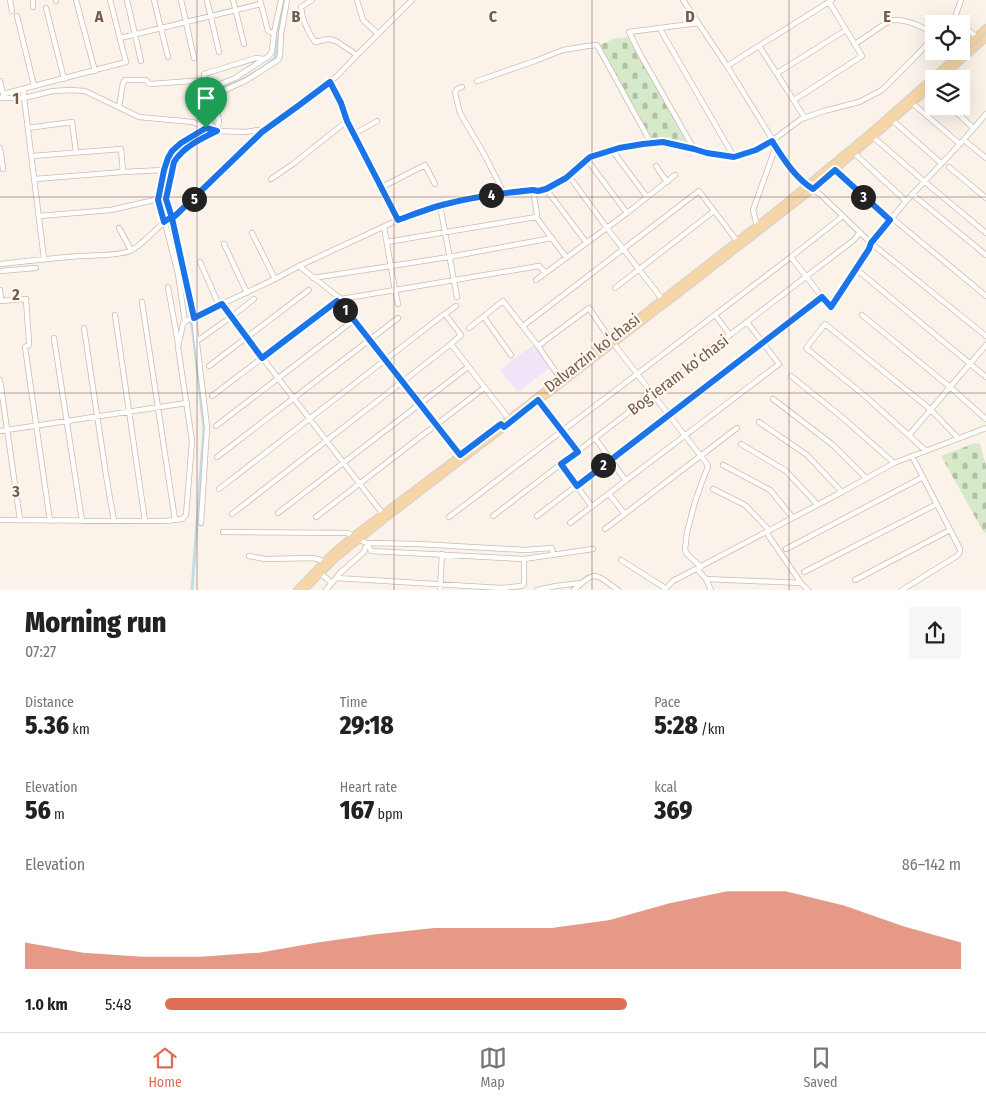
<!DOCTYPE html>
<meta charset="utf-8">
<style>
body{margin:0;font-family:"Fira Sans Condensed",sans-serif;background:#f6f6f6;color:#222;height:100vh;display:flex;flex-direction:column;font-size:19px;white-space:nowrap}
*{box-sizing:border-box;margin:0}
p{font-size:16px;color:#767676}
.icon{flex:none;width:28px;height:28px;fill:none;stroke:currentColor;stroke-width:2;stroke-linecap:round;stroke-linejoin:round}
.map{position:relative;height:590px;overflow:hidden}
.drawer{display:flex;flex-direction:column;background:#fff;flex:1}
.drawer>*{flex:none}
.fabs{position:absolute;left:925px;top:15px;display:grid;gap:10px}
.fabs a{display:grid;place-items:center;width:45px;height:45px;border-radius:0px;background:#fff;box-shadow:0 5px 20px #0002;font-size:25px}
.pin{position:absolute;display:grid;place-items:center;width:42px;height:42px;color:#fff;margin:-51px -21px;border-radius:50% 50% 50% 0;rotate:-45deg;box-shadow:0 0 5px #0007}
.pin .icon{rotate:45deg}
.km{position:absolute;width:25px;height:25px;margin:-12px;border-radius:50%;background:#222;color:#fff;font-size:14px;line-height:25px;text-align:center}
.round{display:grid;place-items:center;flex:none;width:52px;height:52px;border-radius:0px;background:#f6f6f6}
.overview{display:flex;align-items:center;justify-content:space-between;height:85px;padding:0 25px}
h1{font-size:28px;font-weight:800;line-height:38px}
.stats{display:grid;grid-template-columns:repeat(3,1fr);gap:8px;height:85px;padding:5px 25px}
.stats div{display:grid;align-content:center}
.stats b{font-size:25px;font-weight:800}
.stats small{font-size:14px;font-weight:400}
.stats p{font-size:14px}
.chart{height:140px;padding:10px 25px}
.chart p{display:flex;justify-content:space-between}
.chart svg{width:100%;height:90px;margin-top:5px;fill:#de6e56;opacity:.7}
ul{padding:0 25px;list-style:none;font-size:16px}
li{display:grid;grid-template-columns:80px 60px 1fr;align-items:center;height:38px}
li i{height:12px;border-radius:6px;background:#de6e56}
.tabs{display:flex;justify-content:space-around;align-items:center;height:70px;border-top:1px solid #e0e0e0;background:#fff;font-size:14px;color:#767676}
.tabs a{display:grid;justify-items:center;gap:2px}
.tabs .current{color:#de6e56}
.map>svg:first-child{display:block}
.education{fill:#f0e5f8}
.cemetery{fill:url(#cemetery-stones)}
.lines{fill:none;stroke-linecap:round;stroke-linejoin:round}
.canal{stroke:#bee0e4;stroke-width:3}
.minor-casing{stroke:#cdbbaf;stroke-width:6}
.major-casing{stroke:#d8d1cd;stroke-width:8}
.minor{stroke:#fff;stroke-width:4.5}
.major{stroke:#f6d5a6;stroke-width:5.5}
.route-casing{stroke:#fff;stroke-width:10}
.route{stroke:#1a73e8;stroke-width:6}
.grid{fill:none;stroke:#755a4e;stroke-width:1;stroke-opacity:0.55}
.labels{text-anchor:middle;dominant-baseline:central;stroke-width:4.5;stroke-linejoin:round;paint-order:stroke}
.street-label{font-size:16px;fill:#755a4e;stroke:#fef8ef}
.grid-label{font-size:16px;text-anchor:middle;font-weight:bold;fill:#755a4e;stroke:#fef8ef;stroke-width:4.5;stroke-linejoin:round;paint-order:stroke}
</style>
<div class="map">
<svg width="986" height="590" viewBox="0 0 986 590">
<defs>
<pattern id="cemetery-stones" width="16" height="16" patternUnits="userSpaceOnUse" patternTransform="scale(1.25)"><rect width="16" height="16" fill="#d6e9c8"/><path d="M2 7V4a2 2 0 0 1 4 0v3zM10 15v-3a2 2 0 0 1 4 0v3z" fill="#b2c0a5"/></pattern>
</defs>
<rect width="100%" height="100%" fill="#fbf3e9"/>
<path class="education" d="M534,344l17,23 -33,25 -18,-22z"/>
<path class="cemetery" d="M629,37l57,105 -34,-3 -52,-94 13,-6z
M975,443l5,1 6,22v66l-2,1 -43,-77z"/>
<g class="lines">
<path class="canal" d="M192,590l12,-162 -11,-96 -17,-86 -13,-44 6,-33 5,-14 5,-5 33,-22c6,-10 -6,-24 2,-34 5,-7 16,-9 24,-12 11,-6 28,-15 37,-24l9,-58"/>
<defs>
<path id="minor" d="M10,0l2,11
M33,0v7
M56,0v1
M76,0l19,71
M127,0l14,61
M154,0l14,57
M181,0l13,58
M207,0l12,52
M233,0l11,44
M312,0l-11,7c1,12 7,25 14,35l13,-3 8,2 21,14
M357,0l6,20 15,14
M683,0l44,66 60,97 20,22 14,10 50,48 115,93
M261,4l7,27 6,2 7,-33
M46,8l18,71
M951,24l3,-4 7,-20
M961,24l16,13
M660,29l74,128
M120,38l141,-34 -1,-4
M855,44l34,-23c15,-4 32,6 45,12
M759,46l46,72
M727,66l105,-66
M777,73l69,-43
M0,81l3,13 31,-8 -17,-70
M477,81l58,-20 28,-11 24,-4 10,-1 54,98
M330,82l11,21 6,18 51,99
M34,86l92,-24 -16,-62
M462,87l-5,2 -2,4 5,20 24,41 20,39
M23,89l21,170
M210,93l8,-8 17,-7 34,-22 3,-5 2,-18
M0,98h24l29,-7 17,-1 15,1 54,26 54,5 13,6 11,3 28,1 13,-2 4,2
M794,100l68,-44 -33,-54
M912,103l48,41
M950,106l23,22
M119,107l4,-24 2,-3h21l2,3 3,1 54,-4
M892,120l49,43
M28,128l44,-6 4,30
M354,134l23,-13
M873,137l52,45 61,51
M964,140l22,18
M0,148l3,21
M694,149l-54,-95 -11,-22 69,-9
M614,150l1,4 32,43
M854,153l52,48
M32,156l89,-7 2,23 -88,7
M591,165l36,48
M656,166l11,16
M949,167l37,31
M835,170l55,51
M123,172l41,-2
M569,176l38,52 55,71
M271,179l22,-15 54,-43
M382,187l43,-22 10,19
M546,189l40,53
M533,190l4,24 -1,3 30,40
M913,195l73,60
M440,205l17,92
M39,216l72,-6 48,-11
M892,218l94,78
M757,226l-4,-16 23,-64
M119,228l12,22
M252,233l23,46
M387,242l149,-25
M224,244l23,49
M791,257l52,-41
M200,262l19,43
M0,264c27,-3 53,-6 80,-8 15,-1 36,0 50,-5 16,-7 26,-27 45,-35l87,-84 36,-25 39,-31 20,-21 55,-55
M299,266l42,33 54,-9 -11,-63
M856,269l130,108
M0,271l36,-3
M313,278l136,-21 103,-19
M536,280l91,-67 48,-38
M168,287l10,56
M615,288l99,-77
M0,290l1,10
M0,301l26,-2 3,44v2l-4,2 25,174
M142,302l33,218
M222,304l9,13 152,197
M398,304l-3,-14 144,-24 6,6
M445,314l11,-8
M115,315l30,206
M715,315l15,20
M862,315l88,72 36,32
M484,317l27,38
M185,322l-7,-48 -19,-75 5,-29 4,-12 4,-7 9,-8 25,-15 4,-6 -3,-19 3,-10 -5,-13 -1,-6 52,-16 8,1
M523,326l176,-135 38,50
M84,328l22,147 8,46
M469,328l34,-27 35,45 22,32
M54,338l28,183
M197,341l34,-24 23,-18
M451,344l58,75
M538,346l51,-38 21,31 97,125 1,3 -5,12 -8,23 -8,30 -2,18 2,4 14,13
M209,366l100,-76
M791,376l52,42 51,45
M0,380l20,140
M212,396l125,-95 17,19 106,135
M773,399l60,46 33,33
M538,400l40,52
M759,422l48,33 35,37
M216,426l138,-106
M0,431l187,-28
M909,435l77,-90
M595,438l31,43
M741,444l45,27 32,34
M926,451l-62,-56 -58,-47 19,-24 105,85 28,29
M217,457l181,-139
M561,464l31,43
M723,465l47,25 23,28
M219,489l224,-174 2,-1 16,21 -10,9 -219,170
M713,489l32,16 24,25
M609,494l16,20
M278,513l190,-146
M493,516l361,-276 6,-8
M537,516l285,-219 9,10 38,-58 2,-6 35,-42 54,-57 26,-30
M316,517l168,-129
M449,517l342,-260 31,40
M0,520l166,1 16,-2 4,-4 6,-74 -14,-94 5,-23 3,-3 89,-42 24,-13 99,-46 42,-15 18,-4 41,-8 34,-3 5,1 8,-2 20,-11 24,-21 29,-8 24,-5 20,-1 31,6 13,4 27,4 22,-7 16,-9 29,-22 23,-8 35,-9 23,-12 35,-35 17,-18
M201,523l6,-96 -13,-109 -22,-101 -5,-18 7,-37c9,-15 28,-24 43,-31l2,-10 -4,-20 6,-9 26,-12 31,-20 2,-4 1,-22 6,-34
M570,523l209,-159 -32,-42
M605,529l132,-101
M223,532l124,1 3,1 2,3
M766,532l35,51 7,7
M359,540l8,3 52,1 106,6 27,-2 1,7
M367,543l-3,9 -25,22 -3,4 165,10 21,-2 2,-2v-25
M367,543l4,8 153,8 69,-10
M786,549l137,-72
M249,556l16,3 47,-1 6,1 6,3
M621,560l44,28
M697,569l9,10 5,11
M804,572l133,-68
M320,573l12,10
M706,579l95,4
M855,580l95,-50
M326,590l10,-12
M440,590l2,-36
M537,590l19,-4 25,-3
M574,590c22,-21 21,-16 44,0
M664,590l9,-9 169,-89 52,-29 92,-35
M902,590l55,-34 3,-4v-3l-48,-93"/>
<path id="major" d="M940,79l46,-41
M297,590l37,-38 18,-15 157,-118 268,-209 93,-77 75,-66 41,-39
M304,590l32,-32 50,-40 306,-235 121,-94 121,-105"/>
</defs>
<use href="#minor" class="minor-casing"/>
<use href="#major" class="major-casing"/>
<use href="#minor" class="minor"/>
<use href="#major" class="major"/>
</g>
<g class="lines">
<defs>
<path id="route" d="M206,128l11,3c-15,7 -34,16 -43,31l-8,37 6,19 22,100 28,-14 40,54 75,-57 17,19 106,135 41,-31 3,3 34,-27 40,52 -17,12 16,22 245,-189 9,10 38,-58 2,-6 19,-23 -55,-50 -22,19c-18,-11 -30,-31 -41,-48l-16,9 -22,7 -27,-4 -13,-4 -31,-7 -20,2 -24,4 -29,9 -24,21 -20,11 -8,2 -5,-1c-30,3 -61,7 -91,15 -15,4 -30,10 -44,15l-51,-99 -6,-18 -11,-21 -32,24 -36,26 -87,84c-4,2 -8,3 -11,6l-6,-22 6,-30 4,-12 4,-7 9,-8 25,-15"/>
</defs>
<use href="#route" class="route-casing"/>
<use href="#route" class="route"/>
</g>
<path class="grid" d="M197,0v590M394,0v590M592,0v590M789,0v590M0,197h986M0,393h986"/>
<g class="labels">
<g class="street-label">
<text transform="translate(592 353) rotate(-38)">Dalvarzin koʻchasi</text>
<text transform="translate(678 375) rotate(-37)">Bogʻieram koʻchasi</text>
</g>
</g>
<g class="grid-label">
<text x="99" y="22">A</text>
<text x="296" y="22">B</text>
<text x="493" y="22">C</text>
<text x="690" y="22">D</text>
<text x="887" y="22">E</text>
<text x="16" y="104">1</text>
<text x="16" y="300">2</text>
<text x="16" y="497">3</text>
</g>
</svg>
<div class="fabs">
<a><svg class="icon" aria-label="locate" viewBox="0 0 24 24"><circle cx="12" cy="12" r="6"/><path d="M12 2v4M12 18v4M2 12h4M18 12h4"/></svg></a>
<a><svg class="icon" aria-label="layers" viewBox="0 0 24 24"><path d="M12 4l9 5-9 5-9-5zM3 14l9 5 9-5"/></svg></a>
</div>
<div class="pin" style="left:206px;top:128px;background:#1e9e55"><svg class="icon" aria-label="arrive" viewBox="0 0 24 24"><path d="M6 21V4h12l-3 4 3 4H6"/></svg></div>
<b class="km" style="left:345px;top:310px">1</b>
<b class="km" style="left:603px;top:465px">2</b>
<b class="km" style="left:863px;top:197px">3</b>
<b class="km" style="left:491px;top:195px">4</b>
<b class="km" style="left:194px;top:199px">5</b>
</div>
<section class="drawer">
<div class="overview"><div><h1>Morning run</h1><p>07:27</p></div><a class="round"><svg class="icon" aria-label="share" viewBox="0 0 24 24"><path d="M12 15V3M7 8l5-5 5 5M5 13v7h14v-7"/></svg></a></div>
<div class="stats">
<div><p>Distance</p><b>5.36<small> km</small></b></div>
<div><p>Time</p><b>29:18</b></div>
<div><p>Pace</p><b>5:28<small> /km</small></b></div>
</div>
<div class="stats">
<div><p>Elevation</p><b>56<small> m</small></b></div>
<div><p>Heart rate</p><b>167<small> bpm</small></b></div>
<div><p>kcal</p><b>369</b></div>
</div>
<div class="chart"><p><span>Elevation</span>86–142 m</p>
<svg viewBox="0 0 160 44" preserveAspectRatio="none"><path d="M0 44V31L10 36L20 38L30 38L40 36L50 31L60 27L70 24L80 24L90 24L100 20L110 12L120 6L130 6L140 13L150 23L160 31V44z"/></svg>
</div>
<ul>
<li><b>1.0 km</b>5:48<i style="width:58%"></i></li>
</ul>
</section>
<nav class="tabs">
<a class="current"><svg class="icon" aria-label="home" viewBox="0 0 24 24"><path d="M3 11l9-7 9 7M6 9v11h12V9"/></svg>Home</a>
<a><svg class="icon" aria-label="map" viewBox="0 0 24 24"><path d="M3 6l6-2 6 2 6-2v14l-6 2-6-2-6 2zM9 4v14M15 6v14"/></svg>Map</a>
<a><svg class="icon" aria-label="saved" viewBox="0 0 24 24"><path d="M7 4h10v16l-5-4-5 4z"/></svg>Saved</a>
</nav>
